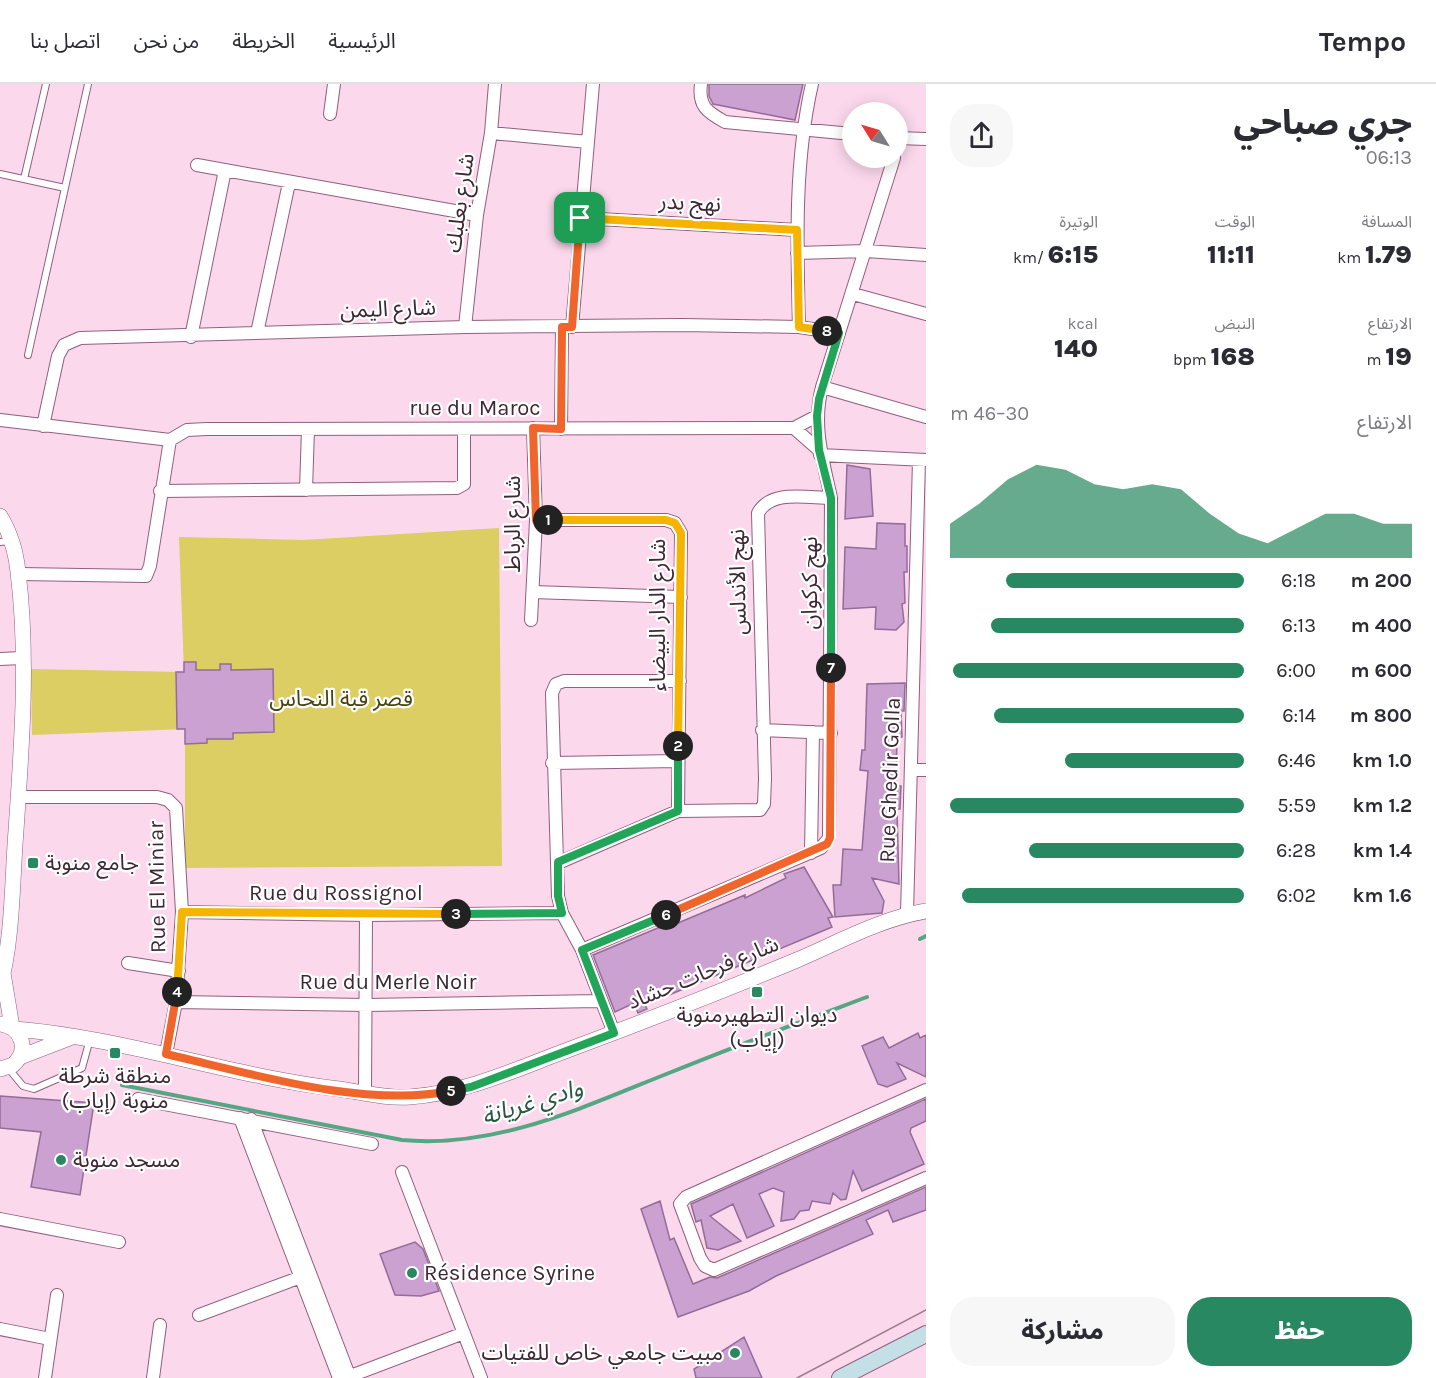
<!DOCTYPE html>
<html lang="ar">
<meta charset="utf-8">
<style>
body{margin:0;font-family:Karla,"Noto Sans Arabic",sans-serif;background:#f7f7f7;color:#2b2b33;direction:rtl;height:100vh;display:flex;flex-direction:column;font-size:22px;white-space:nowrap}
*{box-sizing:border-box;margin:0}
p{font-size:20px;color:#7c7c81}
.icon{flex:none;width:33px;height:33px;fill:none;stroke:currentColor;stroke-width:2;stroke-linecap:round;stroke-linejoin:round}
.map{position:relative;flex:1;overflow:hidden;direction:ltr}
.panel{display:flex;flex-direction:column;background:#fff;width:510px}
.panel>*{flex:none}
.needle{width:39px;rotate:307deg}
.controls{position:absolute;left:842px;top:18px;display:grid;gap:12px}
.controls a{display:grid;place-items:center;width:66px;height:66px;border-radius:50%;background:#fff;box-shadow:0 3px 15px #0003;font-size:30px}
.pin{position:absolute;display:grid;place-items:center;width:51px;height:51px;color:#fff;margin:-26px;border-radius:12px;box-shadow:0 3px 9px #0006}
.km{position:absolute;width:30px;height:30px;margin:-15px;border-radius:50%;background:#222;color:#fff;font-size:16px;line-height:30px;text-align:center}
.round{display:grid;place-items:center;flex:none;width:63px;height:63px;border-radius:24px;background:#f7f7f7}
.head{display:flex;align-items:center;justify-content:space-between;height:102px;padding:0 24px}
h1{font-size:33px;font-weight:800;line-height:45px}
.metrics{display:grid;grid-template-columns:repeat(3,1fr);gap:9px;height:102px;padding:6px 24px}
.metrics div{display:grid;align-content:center}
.metrics b{font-size:26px;font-weight:800}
.metrics small{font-size:16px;font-weight:400}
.metrics p{font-size:16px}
.chart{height:168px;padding:12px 24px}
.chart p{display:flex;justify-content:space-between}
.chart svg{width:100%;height:108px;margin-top:6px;fill:#278861;opacity:.7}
.primary-button{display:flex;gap:12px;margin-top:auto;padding:12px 24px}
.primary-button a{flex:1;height:69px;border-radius:24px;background:#278861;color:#fff;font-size:24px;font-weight:800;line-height:69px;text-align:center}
.primary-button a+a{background:#f7f7f7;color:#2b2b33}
ul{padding:0 24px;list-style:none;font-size:20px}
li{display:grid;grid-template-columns:96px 72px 1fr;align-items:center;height:45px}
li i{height:15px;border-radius:8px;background:#278861}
header{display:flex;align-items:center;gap:36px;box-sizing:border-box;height:84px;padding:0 30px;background:#fff;border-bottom:2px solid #e1e1e2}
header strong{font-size:28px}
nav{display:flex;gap:33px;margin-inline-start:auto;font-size:21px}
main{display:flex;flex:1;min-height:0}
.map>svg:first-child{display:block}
.green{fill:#dcce63}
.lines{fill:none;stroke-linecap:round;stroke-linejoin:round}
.stream{stroke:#55a683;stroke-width:4}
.building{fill:#caa1d0;stroke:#936c98;stroke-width:1.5}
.service-casing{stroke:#915e7e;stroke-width:8}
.minor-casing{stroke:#915e7e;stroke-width:14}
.tertiary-casing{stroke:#915e7e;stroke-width:16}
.secondary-casing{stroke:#915e7e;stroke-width:18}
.service{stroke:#fff;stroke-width:6}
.minor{stroke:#fff;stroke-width:12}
.tertiary{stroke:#fff;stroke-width:15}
.secondary{stroke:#c5dfe7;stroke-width:16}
.tram{stroke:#997c8d;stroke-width:1.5}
.split-1-casing{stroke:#fff;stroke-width:12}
.split-2-casing{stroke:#fff;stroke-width:12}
.split-3-casing{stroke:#fff;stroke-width:12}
.split-4-casing{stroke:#fff;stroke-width:12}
.split-5-casing{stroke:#fff;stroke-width:12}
.split-6-casing{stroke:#fff;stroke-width:12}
.split-7-casing{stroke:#fff;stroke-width:12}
.split-8-casing{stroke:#fff;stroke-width:12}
.split-9-casing{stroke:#fff;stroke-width:12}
.split-1{stroke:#f0652b;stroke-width:8}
.split-2{stroke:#f5b400;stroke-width:8}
.split-3{stroke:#22a559;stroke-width:8}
.split-4{stroke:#f5b400;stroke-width:8}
.split-5{stroke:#f0652b;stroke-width:8}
.split-6{stroke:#22a559;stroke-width:8}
.split-7{stroke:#f0652b;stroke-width:8}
.split-8{stroke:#22a559;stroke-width:8}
.split-9{stroke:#f5b400;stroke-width:8}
.poi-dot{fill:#278861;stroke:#fff;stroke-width:2}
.labels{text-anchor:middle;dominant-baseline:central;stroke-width:4.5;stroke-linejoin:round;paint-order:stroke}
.street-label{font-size:22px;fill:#3d2734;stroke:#fff}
.park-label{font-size:22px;fill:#484211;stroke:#fff}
.poi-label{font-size:22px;fill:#3d2734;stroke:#fff;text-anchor:start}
.water-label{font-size:24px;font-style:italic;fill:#265842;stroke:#fff}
</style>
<header>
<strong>Tempo</strong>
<nav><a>الرئيسية</a><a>الخريطة</a><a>من نحن</a><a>اتصل بنا</a></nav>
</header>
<main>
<section class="panel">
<div class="head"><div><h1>جري صباحي</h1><p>06:13</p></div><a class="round"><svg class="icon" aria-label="share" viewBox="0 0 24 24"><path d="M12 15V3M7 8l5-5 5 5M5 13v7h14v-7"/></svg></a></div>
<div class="metrics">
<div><p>المسافة</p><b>1.79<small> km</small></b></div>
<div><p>الوقت</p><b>11:11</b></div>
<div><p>الوتيرة</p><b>6:15<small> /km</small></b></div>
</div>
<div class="metrics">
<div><p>الارتفاع</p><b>19<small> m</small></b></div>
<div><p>النبض</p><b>168<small> bpm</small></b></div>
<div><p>kcal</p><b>140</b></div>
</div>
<div class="chart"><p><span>الارتفاع</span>30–46 m</p>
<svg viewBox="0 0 160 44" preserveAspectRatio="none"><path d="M0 44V30L10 22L20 12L30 6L40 8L50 14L60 16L70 14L80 16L90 26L100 34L110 38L120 32L130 26L140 26L150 30L160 30V44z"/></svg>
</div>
<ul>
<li><b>200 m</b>6:18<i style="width:81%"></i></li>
<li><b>400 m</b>6:13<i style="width:86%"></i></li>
<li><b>600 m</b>6:00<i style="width:99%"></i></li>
<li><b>800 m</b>6:14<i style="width:85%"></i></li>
<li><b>1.0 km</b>6:46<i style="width:61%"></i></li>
<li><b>1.2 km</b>5:59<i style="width:100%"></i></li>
<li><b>1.4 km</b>6:28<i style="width:73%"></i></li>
<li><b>1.6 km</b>6:02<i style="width:96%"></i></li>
</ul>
<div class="primary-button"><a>حفظ</a><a>مشاركة</a></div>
</section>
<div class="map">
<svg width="926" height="1294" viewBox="0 0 926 1294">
<rect width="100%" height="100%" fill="#fcd8ed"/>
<path class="green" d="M499,444l3,338 -317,2v-139l-153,6 -1,-66 153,3 -5,-135 124,3z"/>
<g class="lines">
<path class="stream" d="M920,855l6,-3
M122,1001l280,55c97,9 185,-35 272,-69 64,-26 129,-50 193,-74"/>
</g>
<path class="building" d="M709,0h94l-8,36 -82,-16 -4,-8z
M847,381l23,4 3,47 -28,3z
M877,439l28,1v22h2v26h-3l1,31 -3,1 2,18 -8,8 -21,-1 1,-22 -33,2 2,-62 31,2z
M184,578h12v8h24v-6h11v6l42,-1 1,63 -41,1v6h-26v4l-22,1v-15h-8l-1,-57h8z
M905,599l-1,28h-3l1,26h-5l-1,49h5l-1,23h-3l2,75 -27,-6 12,23 -2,12 -47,4 -2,-32h8l2,-36 19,1 6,-79 -8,-1 2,-20h3l2,-66z
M804,783l29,50 -5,1 4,9 -187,78 2,4 -9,4 -4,-10 -19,9 -22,-57 84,-35 1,3 67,-28v3l41,-20 -2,-4z
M918,949l2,5 6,-3v42l-29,-14 9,16 -19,8 -9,-3 -16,-38 21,-9 6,11z
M0,1012l94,7 -14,92 -49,-8 10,-55 -41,-4z
M926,1015v22l-15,7 -1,4 14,32 -62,27 -9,-20 -7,28 -5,1 -8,-7 -3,11 -18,-3 -3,9 -9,1 -6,8 -13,2 3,-29 -11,-4 -14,6 15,32 -27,12 -14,-34 -23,12 31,25 -23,9 -11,-2 -6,-28 -5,2 -5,-18z
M926,1103v23l-33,12 -5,-12 -22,10 7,14 -97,42 -27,15 -71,26 -37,-108 19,-8 10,39 4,-2 19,46 17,-7 7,1z
M415,1158l8,7 16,42 -18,5 -26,-1 -15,-41z
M744,1253l18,41h-66l-2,-9z"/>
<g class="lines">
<defs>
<path id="service" d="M0,90l65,14
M24,95l22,-95
M28,271l60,-271
M0,458l12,-1
M8,984l15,18 11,3 48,-21 8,-29"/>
<path id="minor" d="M701,0c-3,22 6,28 24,38l127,12
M330,30l4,-30
M491,49l97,9
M897,54l29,1
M197,81l280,50
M581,134l216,12
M797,169l69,-2 60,4
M853,210l73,20
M465,243l12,-112 14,-82 4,-49
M572,243l21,-243
M799,243c-2,-81 -5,-164 13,-243
M257,249l32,-150
M191,253l34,-167
M822,303l104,30
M0,336l170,20
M43,342l15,-70 6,-11 16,-7 385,-11 218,-2 116,2 40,6
M794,344l25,22
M561,345l1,-102
M170,356l17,-10 20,-1 587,-1 23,-12
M820,371l106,5
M306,406l2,-61
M160,407l297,-3 7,-4v-55
M536,436h130l9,3 6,10 -3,278
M19,490l127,2 4,-10 20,-126
M533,508l148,5
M531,536l5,-100 -3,-92
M0,575l22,-1
M762,646l69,3
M552,679l126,-2
M912,686h14
M18,713h139l11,3 8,8 6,104 -6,90 -10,52
M811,769l2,-121
M558,779l120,-52 82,-1 4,-6 1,-25 -7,-266c13,-24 50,-15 73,-15
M182,828l184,3 196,-2
M907,830l12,-454
M582,866l239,-102 8,-10 2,-340c-8,-38 -19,-72 -9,-111l72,-229
M128,879l51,8
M176,918l191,3 232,-4
M614,949l-32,-83 -20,-37 -4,-17 -6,-203 4,-9 8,-3h116
M926,1006l-240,107 -6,7 20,54 5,8 9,4 212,-92
M365,1008l1,-177
M138,1015l234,45
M240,1034l99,260
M251,1035l99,259
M402,1088l79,206
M0,1135l119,23
M199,1231l102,-38
M0,1245l50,10
M45,1294l12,-83
M153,1294l7,-53
M345,1294l119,-45"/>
<path id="tertiary" d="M0,432c11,18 16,36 18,56 11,88 3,185 -3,273 -3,46 -3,96 -15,141
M3,889l9,54
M0,940c22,3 30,26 13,41l-13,4
M15,945c110,9 214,47 324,60 22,3 48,10 71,8 55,-4 104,-27 155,-46 78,-29 155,-59 232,-91 42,-18 83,-41 129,-49
M20,973l52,-20"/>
<path id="secondary" d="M840,1294l86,-44"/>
</defs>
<use href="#service" class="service-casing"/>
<use href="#minor" class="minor-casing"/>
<use href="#tertiary" class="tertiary-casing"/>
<use href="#secondary" class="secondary-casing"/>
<use href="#service" class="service"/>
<use href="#minor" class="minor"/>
<use href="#tertiary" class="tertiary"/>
<use href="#secondary" class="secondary"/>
<path class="tram" d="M797,1294l129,-68"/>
</g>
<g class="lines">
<defs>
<path id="split-1" d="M548,436h-12l-3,-92 28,1 1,-102h10l8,-109"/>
<path id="split-2" d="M548,436h118l9,3 6,10 -3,213"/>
<path id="split-3" d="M456,830l106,-1 -4,-17v-34l120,-51v-65"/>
<path id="split-4" d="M177,908l5,-80 274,2"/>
<path id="split-5" d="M177,908l-11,62c86,20 198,54 285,37"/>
<path id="split-6" d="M451,1007l20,-4 143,-54 -32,-83 84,-35"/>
<path id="split-7" d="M666,831l161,-71 3,-6 1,-170"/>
<path id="split-8" d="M827,247l12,2 -20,66 -2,17 2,34 12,48v170"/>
<path id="split-9" d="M580,134l217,12 2,97 28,4"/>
</defs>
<use href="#split-1" class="split-1-casing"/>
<use href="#split-2" class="split-2-casing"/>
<use href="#split-3" class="split-3-casing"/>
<use href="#split-4" class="split-4-casing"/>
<use href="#split-5" class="split-5-casing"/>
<use href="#split-6" class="split-6-casing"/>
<use href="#split-7" class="split-7-casing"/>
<use href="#split-8" class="split-8-casing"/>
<use href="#split-9" class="split-9-casing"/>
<use href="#split-1" class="split-1"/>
<use href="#split-2" class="split-2"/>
<use href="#split-3" class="split-3"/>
<use href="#split-4" class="split-4"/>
<use href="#split-5" class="split-5"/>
<use href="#split-6" class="split-6"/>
<use href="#split-7" class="split-7"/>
<use href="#split-8" class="split-8"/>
<use href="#split-9" class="split-9"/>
</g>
<g class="poi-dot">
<rect x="27" y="773" width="12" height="12" rx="3"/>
<rect x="751" y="902" width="12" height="12" rx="3"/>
<rect x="109" y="963" width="12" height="12" rx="3"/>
<circle cx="61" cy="1076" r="6"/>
<circle cx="412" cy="1189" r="6"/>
<circle cx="735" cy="1269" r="6"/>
</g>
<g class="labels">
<g class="street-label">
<text transform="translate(460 119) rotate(-82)">شارع بعلبك</text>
<text transform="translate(690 119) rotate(3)">نهج بدر</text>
<text transform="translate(388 225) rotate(-2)">شارع اليمن</text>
<text x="475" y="324">rue du Maroc</text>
<text transform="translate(513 440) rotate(-90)">شارع الرباط</text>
<text transform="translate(738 498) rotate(-91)">نهج الأندلس</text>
<text transform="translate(810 499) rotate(-90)">نهج كركوان</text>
<text transform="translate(658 531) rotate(-90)">شارع الدار البيضاء</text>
<text transform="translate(890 696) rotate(-88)">Rue Ghedir Golla</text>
<text transform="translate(157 803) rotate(-91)">Rue El Miniar</text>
<text x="336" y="809">Rue du Rossignol</text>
<text transform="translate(703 889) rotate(-22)">شارع فرحات حشاد</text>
<text x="388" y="898">Rue du Merle Noir</text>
</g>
<g class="park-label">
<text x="341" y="615">قصر قبة النحاس</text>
</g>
<g class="poi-label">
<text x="45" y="779">جامع منوبة</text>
<text x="757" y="931" text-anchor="middle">ديوان التطهيرمنوبة<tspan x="757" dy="25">(إياب)</tspan></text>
<text x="115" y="992" text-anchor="middle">منطقة شرطة<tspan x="115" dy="25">منوبة (إياب)</tspan></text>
<text x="73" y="1076">مسجد منوبة</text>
<text x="424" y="1189">Résidence Syrine</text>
<text x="723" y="1269" text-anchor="end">مبيت جامعي خاص للفتيات</text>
</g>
<g class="water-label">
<text transform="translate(532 1018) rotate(-17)">وادي غريانة</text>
</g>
</g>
</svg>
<div class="controls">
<a><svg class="needle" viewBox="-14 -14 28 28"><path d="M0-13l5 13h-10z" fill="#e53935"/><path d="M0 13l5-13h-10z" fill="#7c7c81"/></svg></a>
</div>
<div class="pin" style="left:580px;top:134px;background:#1e9e55"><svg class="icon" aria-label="arrive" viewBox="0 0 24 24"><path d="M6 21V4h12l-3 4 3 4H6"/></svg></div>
<b class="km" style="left:548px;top:436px">1</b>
<b class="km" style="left:678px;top:662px">2</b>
<b class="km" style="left:456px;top:830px">3</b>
<b class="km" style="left:177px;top:908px">4</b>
<b class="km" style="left:451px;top:1007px">5</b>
<b class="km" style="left:666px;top:831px">6</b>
<b class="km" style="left:831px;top:584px">7</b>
<b class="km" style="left:827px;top:247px">8</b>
</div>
</main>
